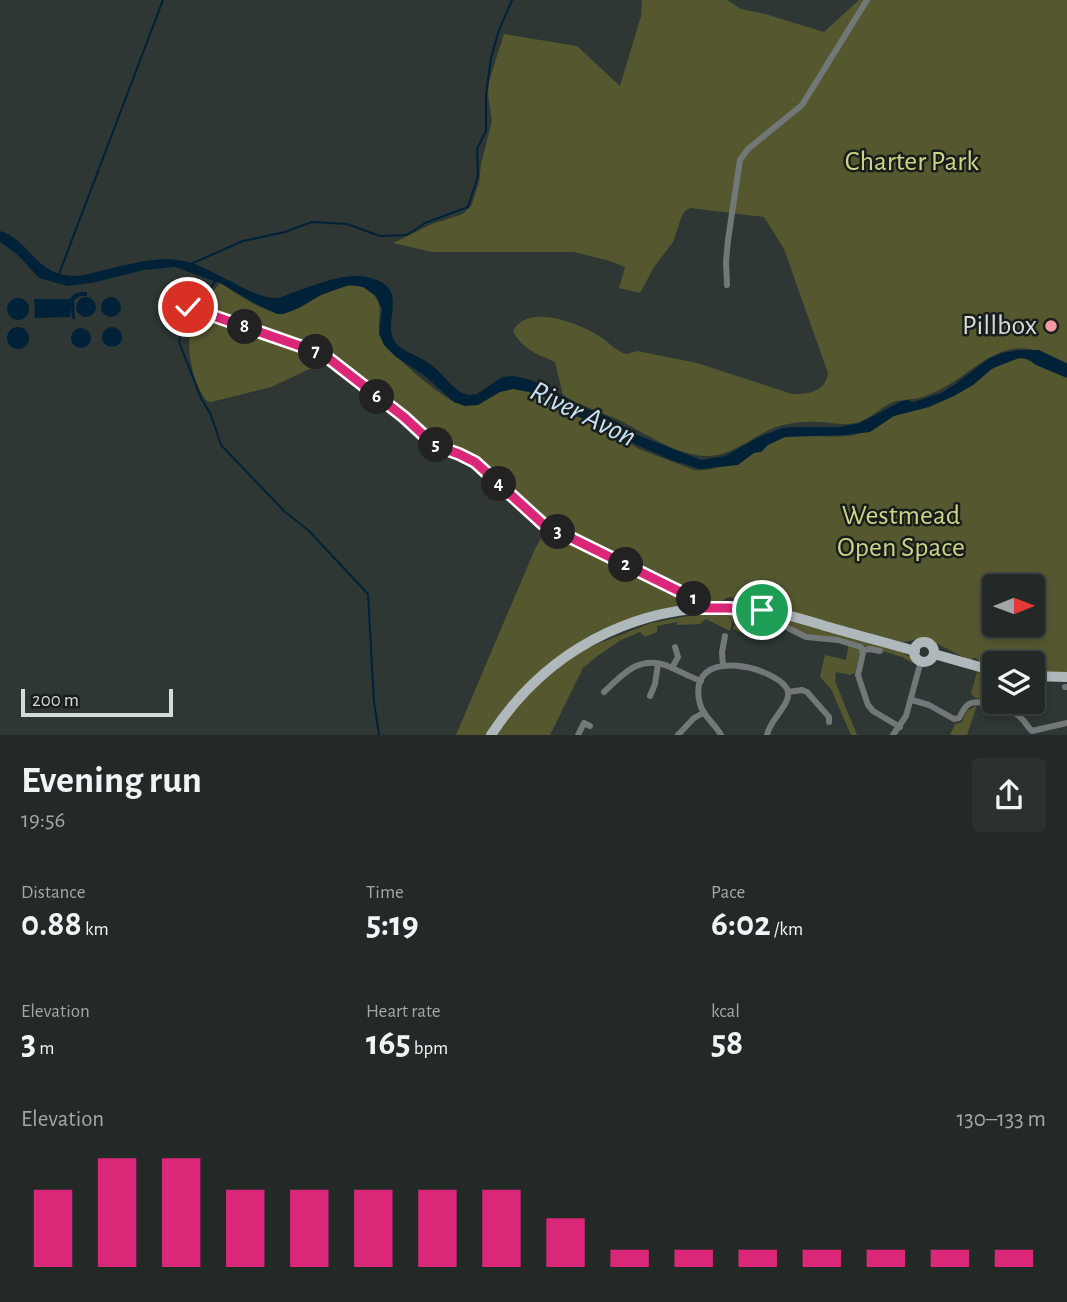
<!DOCTYPE html>
<meta charset="utf-8">
<style>
body{margin:0;font-family:"Alegreya Sans",sans-serif;background:#2a312f;color:#f1f3f6;height:100vh;display:flex;flex-direction:column;font-size:26px;white-space:nowrap}
*{box-sizing:border-box;margin:0}
p{font-size:23px;color:#a2a6a7}
.icon{flex:none;width:38px;height:38px;fill:none;stroke:currentColor;stroke-width:2;stroke-linecap:round;stroke-linejoin:round}
.map{position:relative;height:735px;overflow:hidden}
.drawer{display:flex;flex-direction:column;background:#222927;flex:1}
.drawer>*{flex:none}
.needle{width:46px;rotate:89deg}
.buttons{position:absolute;left:982px;top:574px;display:grid;gap:14px}
.buttons a{display:grid;place-items:center;width:63px;height:63px;border-radius:7px;background:#222927;box-shadow:0 4px 10px #0003,0 0 0 2px #3f4544;font-size:35px}
.scale{position:absolute;left:21px;bottom:18px;width:152px;box-sizing:border-box;padding-left:7px;border:4px solid #d5dbd9;border-top:0;font-size:19px;line-height:24px;white-space:nowrap;color:#d5dbd9;-webkit-text-stroke:5px #191d1c;paint-order:stroke}
.pin{position:absolute;display:grid;place-items:center;width:60px;height:60px;color:#fff;margin:-30px;border:4px solid #fff;border-radius:50%;box-shadow:0 2px 7px #0007}
.km{position:absolute;width:35px;height:35px;margin:-18px;border-radius:50%;background:#222;color:#fff;font-size:19px;line-height:35px;text-align:center}
.round{display:grid;place-items:center;flex:none;width:74px;height:74px;border-radius:7px;background:#2a312f}
.overview{display:flex;align-items:center;justify-content:space-between;height:119px;padding:0 21px}
h1{font-size:38px;font-weight:700;line-height:52px}
.stats{display:grid;grid-template-columns:repeat(3,1fr);gap:10px;height:119px;padding:7px 21px}
.stats div{display:grid;align-content:center}
.stats b{font-size:35px;font-weight:700}
.stats small{font-size:19px;font-weight:400}
.stats p{font-size:19px}
.chart{height:196px;padding:14px 21px}
.chart p{display:flex;justify-content:space-between}
.chart svg{width:100%;height:126px;margin-top:7px;stroke:#db2777;stroke-width:6}
.map>svg:first-child{display:block}
.green{fill:#55582f;fill-rule:evenodd}
.water{fill:#002239}
.lines{fill:none;stroke-linecap:round;stroke-linejoin:round}
.stream{stroke:#002239;stroke-width:2}
.minor{stroke:#727778;stroke-width:6}
.primary{stroke:#afb9bb;stroke-width:10}
.route-casing{stroke:#fff;stroke-width:14}
.route{stroke:#db2777;stroke-width:9}
.poi-dot{fill:#f49aa2;stroke:#191d1c;stroke-width:2.5}
.labels{text-anchor:middle;dominant-baseline:central;stroke-width:5;stroke-linejoin:round;paint-order:stroke}
.park-label{font-size:28px;fill:#ced485;stroke:#191d1c}
.poi-label{font-size:28px;fill:#d5dbd9;stroke:#191d1c;text-anchor:end}
.water-label{font-size:30px;font-style:italic;fill:#c6e1f6;stroke:#191d1c}
</style>
<div class="map">
<svg width="1067" height="735" viewBox="0 0 1067 735">
<rect width="100%" height="100%" fill="#2e3734"/>
<path class="green" d="M642,0h85l14,9 24,5 59,18 35,-32h208v363c-39,-20 -57,-21 -94,5 -11,8 -23,17 -36,23 -8,4 -16,7 -25,8 -5,1 -11,1 -16,2 -12,4 -24,16 -37,21 -12,4 -26,1 -38,0 -13,-1 -29,0 -42,4 -25,8 -46,31 -74,30 -34,-2 -63,-26 -93,-39 -16,-7 -33,-12 -49,-22l-8,-33c-18,-8 -33,-13 -42,-31 15,-28 65,-8 86,5 8,4 18,17 28,18 1,0 9,-3 10,-3l60,12 95,31c16,1 34,-3 36,-21l-44,-124 -20,-32 -74,-9 -5,3 -4,7 -8,24 -19,25 -14,26 -21,-5 6,-21 -15,-6 -36,-9h-142l-39,-9 39,-19 31,-10 8,-8 8,-23 2,-19 11,-43 -4,-27 1,-13 15,-47 73,12 43,40 21,-70z
M220,283c16,10 43,30 62,30 11,0 20,-8 29,-13 13,-7 35,-18 50,-14 3,1 7,4 9,6 18,14 4,26 11,44 7,17 58,59 75,67l64,-19 17,5 26,19 35,13 23,17 18,11 55,21c30,3 53,-19 80,-30 23,-9 55,0 80,-5 16,-3 28,-16 43,-22 4,-3 10,-4 15,-6l101,-48 10,-1 44,19v297l-34,-1 -1,-10h-38v4l-14,-4 -3,-4 -3,-1 -5,2c-10,-5 -40,-22 -49,-22 -5,1 -11,4 -17,4l-131,-35 -35,-4 -5,-6 -6,1 -5,4h-19l-3,-5 -155,-75 -71,-66 -36,-16 -104,-82 -62,29 -60,15 -4,-1c-16,-19 -24,-64 -12,-86 7,-12 17,-22 25,-32zM994,586h38v39h-38z
M548,534l30,12 7,5 3,-3 100,49 3,8 -117,43 -87,87h-31l79,-186 8,-14z
M709,612l26,1 -5,18 -24,-12 -6,5 -23,1v-3l-20,4v6l-12,5 -5,-5 -19,8 -25,17 -13,11 -33,67h-56l41,-49 47,-36 69,-27z
M738,612c56,4 111,25 164,40l11,7 2,5 -13,-7 -40,-12 -7,28 -5,2 -14,-3 -1,9 22,54h-6l-20,-46 -11,-12 5,-22 21,5 3,-18 -40,-7 -41,-14 -10,19 -25,-11z
M977,672l17,4v22l-4,2 -15,-2 -4,-5z
M977,705l-10,30h-17l5,-11 7,-2 5,-11z"/>
<path class="water" d="M0,231c26,7 35,39 64,44 13,3 24,-1 36,-4 27,-6 56,-16 84,-10 26,5 71,39 92,37 7,0 14,-5 21,-7 24,-8 56,-23 82,-10 26,12 6,39 14,57 5,13 23,16 34,24 13,8 22,23 35,31l7,2 8,-1 25,-17 10,-1 12,2 20,7 34,20 30,12 32,19 61,24 24,-4 34,-19 23,-9 12,-1h46l20,-4 40,-21 7,-2 7,2 27,-9 13,-8 34,-26 14,-6 18,-3h19l28,14v14l-31,-13 -8,-6 -9,-1 -26,10 -20,17 -19,11 -25,11 -35,9 -24,16 -25,3 -60,2 -17,8 -7,7 -7,1 -16,12 -38,4 -29,-9 -36,-16 -35,-19 -24,-9 -21,-14 -21,-9 -21,-4 -13,3 -22,13 -13,1 -11,-4 -29,-26 -29,-19 -12,-12 -5,-11 3,-25 -6,-13 -13,-9 -14,-2 -28,10 -22,13 -16,6h-6l-21,-10 -34,-20 -47,-17 -31,3 -48,12 -28,4 -29,-8 -22,-24 -17,-12z
M80,292h7v4h-7l-6,4 1,19h-3l-1,-11 -1,9 -35,1 -1,-19h36l4,-5z
M101 307a10 10 0 1 1 20 0a10 10 0 1 1-20 0Z
M76 307a10 10 0 1 1 20 0a10 10 0 1 1-20 0Z
M7 309a11 11 0 1 1 22 0a11 11 0 1 1-22 0Z
M7 338a11 11 0 1 1 22 0a11 11 0 1 1-22 0Z
M102 337a10 10 0 1 1 20 0a10 10 0 1 1-20 0Z
M71 338a10 10 0 1 1 20 0a10 10 0 1 1-20 0Z"/>
<g class="lines">
<path class="stream" d="M193,263l50,-22 42,-9 27,-10 35,2 33,12 27,-1 18,-12 43,-16 10,-31 -1,-27 9,-18v-36l5,-37 8,-28 13,-30
M59,274l104,-274
M194,307l21,-25
M190,311l-3,4 -8,27 22,56 10,17 10,30 64,67 23,18 60,64 6,108 5,33"/>
<path class="minor" d="M727,285l-1,-23 2,-22 12,-80 8,-11 54,-44 65,-105
M189,307l133,47 82,63 26,24 45,21 68,62 152,75 1,9
M764,631l1,-7 8,-1 11,3 22,11 32,3 23,7 2,6 -5,22 10,30 5,6 27,16
M863,650l7,-1 10,2
M723,665l-1,-13 3,-16
M672,668l6,-11 -3,-10
M1065,687h2
M604,692c20,-19 36,-38 66,-25 11,5 20,10 31,14
M788,692l14,-2 5,2 22,25v5
M650,696l5,-12 3,-20
M912,700l17,5 25,14 5,-1c3,-5 5,-11 10,-14 10,-6 45,6 52,14 5,4 6,9 11,13l35,-8
M578,735l6,-12 6,3
M678,735l16,-17 9,-5
M721,735c-6,-11 -18,-19 -21,-31 -16,-63 84,-35 88,-12 2,14 -18,27 -21,43
M893,735l13,-19 15,-55"/>
<path class="primary" d="M914 652a10 10 0 1 1 20 0a10 10 0 1 1-20 0Z
M934,654l60,17
M1032,676l35,1
M491,735c60,-92 160,-139 269,-125 21,2 42,9 62,15 31,9 62,17 93,26"/>
</g>
<g class="lines">
<defs>
<path id="route" d="M188,307l135,47 81,63 26,24 7,5 22,8 16,8 68,62 152,75 1,9h32l34,2"/>
</defs>
<use href="#route" class="route-casing"/>
<use href="#route" class="route"/>
</g>
<circle class="poi-dot" cx="1051" cy="326" r="7"/>
<g class="labels">
<g class="park-label">
<text x="912" y="162">Charter Park</text>
<text x="901" y="516">Westmead<tspan x="901" dy="32">Open Space</tspan></text>
</g>
<g class="poi-label">
<text x="1037" y="326">Pillbox</text>
</g>
<g class="water-label">
<text transform="translate(583 414) rotate(26)">River Avon</text>
</g>
</g>
</svg>
<div class="buttons">
<a><svg class="needle" viewBox="-14 -14 28 28"><path d="M0-13l5 13h-10z" fill="#e53935"/><path d="M0 13l5-13h-10z" fill="#a2a6a7"/></svg></a>
<a><svg class="icon" aria-label="layers" viewBox="0 0 24 24"><path d="M12 4l9 5-9 5-9-5zM3 14l9 5 9-5"/></svg></a>
</div>
<div class="scale">200 m</div>
<div class="pin" style="left:762px;top:610px;background:#1e9e55"><svg class="icon" aria-label="arrive" viewBox="0 0 24 24"><path d="M6 21V4h12l-3 4 3 4H6"/></svg></div>
<div class="pin" style="left:188px;top:307px;background:#d93025"><svg class="icon" aria-label="check" viewBox="0 0 24 24"><path d="M5 12l5 5 9-10"/></svg></div>
<b class="km" style="left:694px;top:599px">1</b>
<b class="km" style="left:626px;top:565px">2</b>
<b class="km" style="left:558px;top:532px">3</b>
<b class="km" style="left:499px;top:484px">4</b>
<b class="km" style="left:436px;top:445px">5</b>
<b class="km" style="left:377px;top:397px">6</b>
<b class="km" style="left:316px;top:352px">7</b>
<b class="km" style="left:245px;top:327px">8</b>
</div>
<section class="drawer">
<div class="overview"><div><h1>Evening run</h1><p>19:56</p></div><a class="round"><svg class="icon" aria-label="share" viewBox="0 0 24 24"><path d="M12 15V3M7 8l5-5 5 5M5 13v7h14v-7"/></svg></a></div>
<div class="stats">
<div><p>Distance</p><b>0.88<small> km</small></b></div>
<div><p>Time</p><b>5:19</b></div>
<div><p>Pace</p><b>6:02<small> /km</small></b></div>
</div>
<div class="stats">
<div><p>Elevation</p><b>3<small> m</small></b></div>
<div><p>Heart rate</p><b>165<small> bpm</small></b></div>
<div><p>kcal</p><b>58</b></div>
</div>
<div class="chart"><p><span>Elevation</span>130–133 m</p>
<svg viewBox="0 0 160 44" preserveAspectRatio="none"><path d="M5 44V17M15 44V6M25 44V6M35 44V17M45 44V17M55 44V17M65 44V17M75 44V17M85 44V27M95 44V38M105 44V38M115 44V38M125 44V38M135 44V38M145 44V38M155 44V38"/></svg>
</div>
</section>
